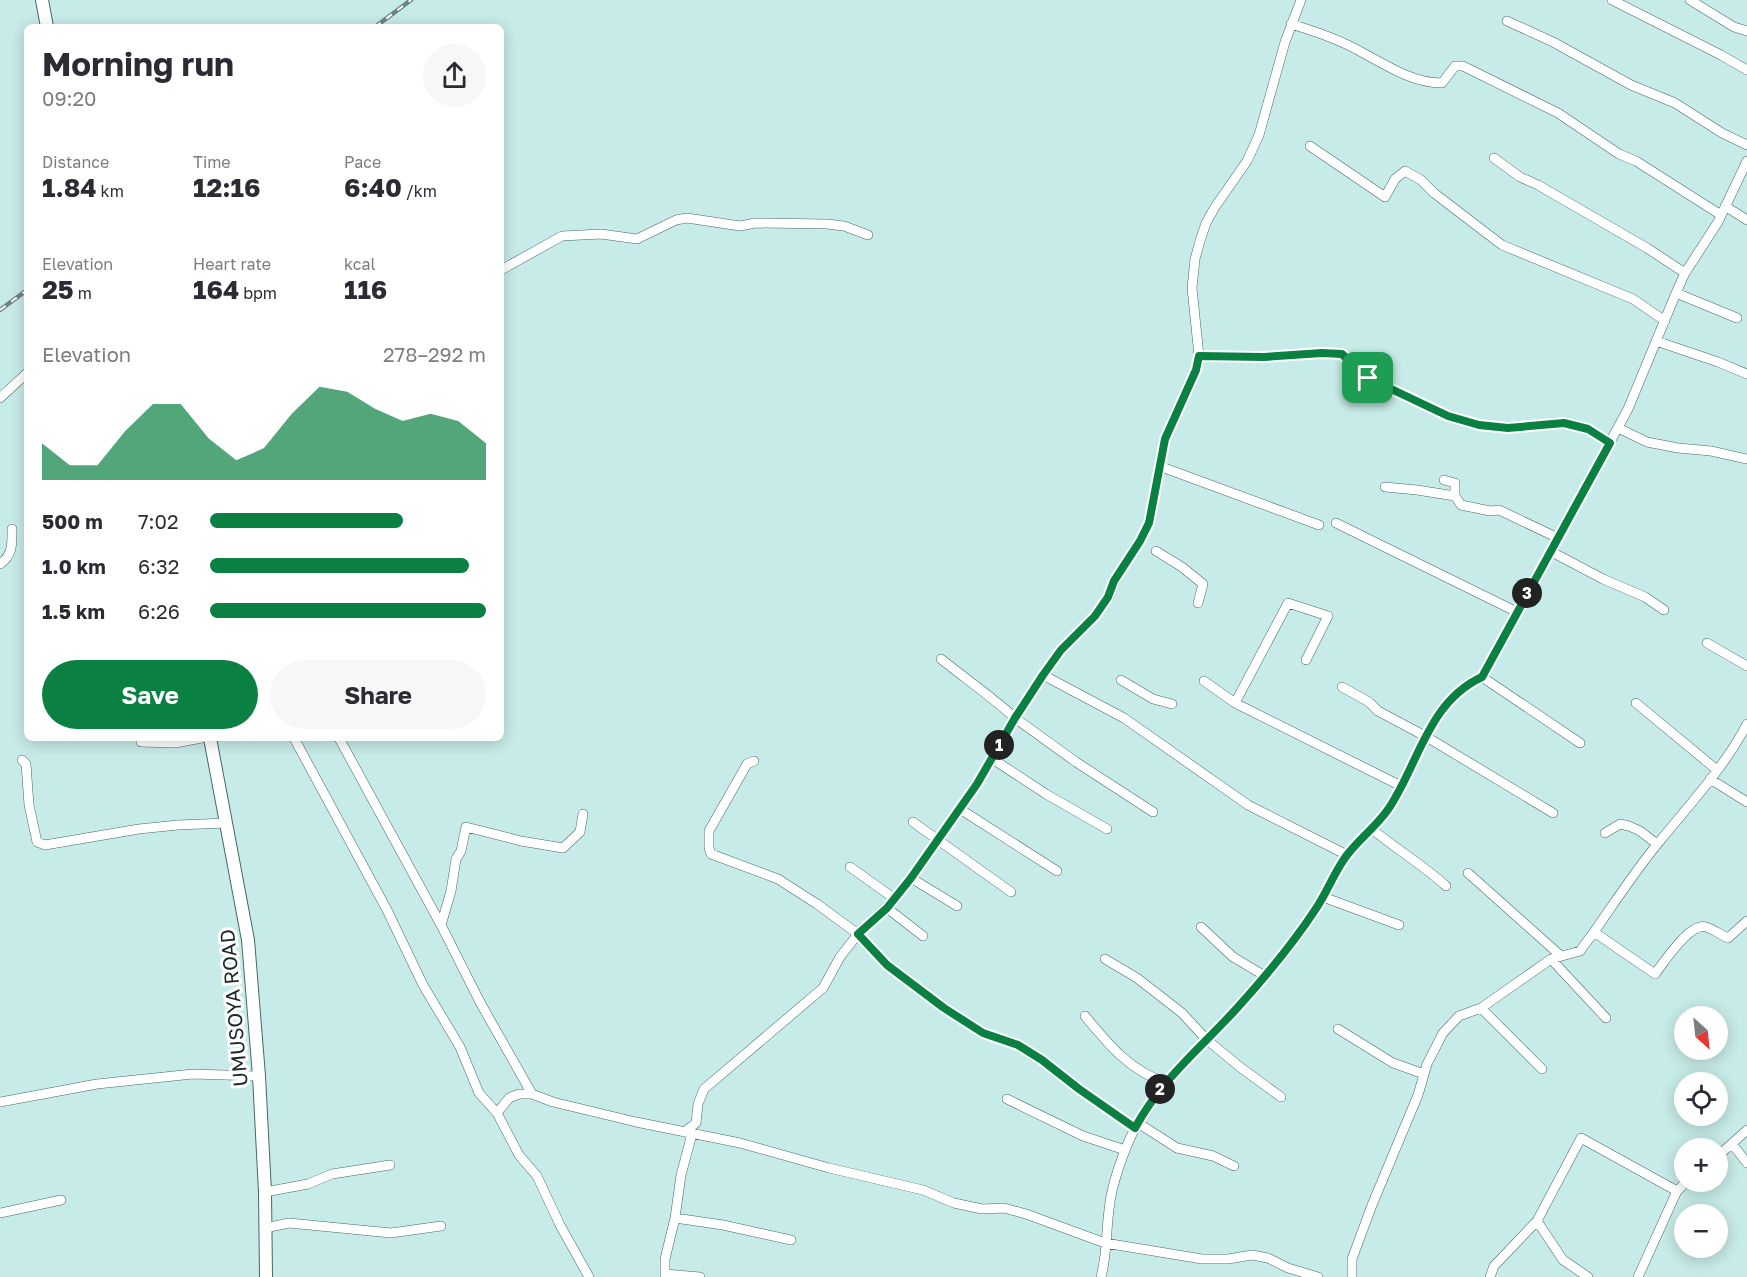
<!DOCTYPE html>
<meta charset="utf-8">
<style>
body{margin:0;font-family:"Golos Text",sans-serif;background:#f7f7f7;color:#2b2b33;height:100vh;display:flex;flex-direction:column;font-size:22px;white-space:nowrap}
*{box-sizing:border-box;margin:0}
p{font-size:20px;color:#7c7c81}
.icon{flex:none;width:33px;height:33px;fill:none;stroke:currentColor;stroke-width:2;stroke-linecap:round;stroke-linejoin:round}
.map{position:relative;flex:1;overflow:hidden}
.drawer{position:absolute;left:24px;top:24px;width:480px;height:717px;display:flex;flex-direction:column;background:#fff;border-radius:9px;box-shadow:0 3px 15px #0003}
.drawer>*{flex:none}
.needle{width:39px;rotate:153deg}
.fabs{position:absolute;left:1674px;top:1006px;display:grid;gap:12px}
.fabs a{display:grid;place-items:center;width:54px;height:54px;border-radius:50%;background:#fff;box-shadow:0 3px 15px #0003;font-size:30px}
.pin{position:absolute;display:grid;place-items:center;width:51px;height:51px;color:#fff;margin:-26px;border-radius:12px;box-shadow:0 3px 9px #0006}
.km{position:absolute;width:30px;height:30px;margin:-15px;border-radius:50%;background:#222;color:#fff;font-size:16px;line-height:30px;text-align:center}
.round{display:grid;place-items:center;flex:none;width:63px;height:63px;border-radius:32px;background:#f7f7f7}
.summary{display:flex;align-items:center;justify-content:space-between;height:102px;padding:0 18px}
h1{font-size:33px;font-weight:700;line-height:45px}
.stats{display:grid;grid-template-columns:repeat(3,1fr);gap:9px;height:102px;padding:6px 18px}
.stats div{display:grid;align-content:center}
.stats b{font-size:26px;font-weight:700}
.stats small{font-size:16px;font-weight:400}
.stats p{font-size:16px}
.chart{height:168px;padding:12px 18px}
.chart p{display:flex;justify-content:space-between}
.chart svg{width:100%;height:108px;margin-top:6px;fill:#0b8043;opacity:.7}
.primary-button{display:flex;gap:12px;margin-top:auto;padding:12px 18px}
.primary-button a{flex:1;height:69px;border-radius:36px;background:#0b8043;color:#fff;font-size:24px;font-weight:700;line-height:69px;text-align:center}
.primary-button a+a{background:#f7f7f7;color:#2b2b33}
ul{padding:0 18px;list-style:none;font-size:20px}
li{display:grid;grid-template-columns:96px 72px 1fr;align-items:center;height:45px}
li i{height:15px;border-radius:8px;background:#0b8043}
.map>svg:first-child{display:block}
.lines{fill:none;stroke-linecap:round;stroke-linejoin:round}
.minor-casing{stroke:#476866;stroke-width:10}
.major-casing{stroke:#476866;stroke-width:14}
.minor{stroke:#fff;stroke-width:9}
.major{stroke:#fff;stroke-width:12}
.rail-casing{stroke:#6d8483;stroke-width:4.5}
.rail{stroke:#fff;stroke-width:2;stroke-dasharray:7;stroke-linecap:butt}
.route-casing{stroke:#fff;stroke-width:12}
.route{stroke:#0b8043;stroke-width:8}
.labels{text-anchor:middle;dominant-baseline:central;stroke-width:6;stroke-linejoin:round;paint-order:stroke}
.street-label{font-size:20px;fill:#1c2928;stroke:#fff}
</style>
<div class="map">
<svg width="1747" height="1277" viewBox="0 0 1747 1277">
<rect width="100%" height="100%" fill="#c7ebe8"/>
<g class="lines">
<defs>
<path id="minor" d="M1612,0l109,55 26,15
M1690,0l44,27 13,4
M1507,21l46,21 78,43 44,18 47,30 25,12
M1291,24c20,6 38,12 57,21 29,14 60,38 94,38l13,-17h8l95,47 61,41 17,7 85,54
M1310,146l75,51 10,-18 10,-8 16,9 13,13 68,52 131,54 32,22
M1494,158l26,19 18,8 109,63 38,25
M1725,206l22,14
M501,270l61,-34 39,-2 36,5 39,-19 11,-2 53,8 15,-3 72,1 17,2 24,9
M1676,293l61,25
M1656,341l62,21 29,12
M1199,356l65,1 58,-4 20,1 26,24 80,38 31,9 29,3 56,-5 24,6 22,14
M0,398l27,-25
M1618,428l29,14 31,6 33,3 36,8
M1159,466l160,59
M1444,480l11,3v13
M1385,487l32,3 38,6 6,9 29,6 9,-1 59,28
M1336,523l181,89
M1156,551l26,16 21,17 -5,19
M1550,551l53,28 42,18 19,13
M0,564c13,-9 12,-20 12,-35
M1707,643l40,23
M1043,675l81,43 124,87 99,50
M1482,677l98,66
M1121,680l32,19 19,5
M1204,681l31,22 166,83
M1342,687l27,15 9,9 47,25 128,77
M1235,703l53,-100 40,13 -22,44
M1636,703l81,67
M294,738l93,172 36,75 37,62 19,46 18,20 22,42 18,21 23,49 29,52
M339,738l102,187 40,79 51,90
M141,742l34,1 27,-5
M991,758l55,36 61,35
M22,760l4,4 3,41 8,37 8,3 94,-16 39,-4 48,-2
M754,761l-7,3 -38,67v17l2,6 67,25 39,25 41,30 29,31 57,43 39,25 35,12 24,15 37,29 56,39
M1710,779l37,23
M960,809l97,62
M1153,812l-77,-50 -61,-44 46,-68 34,-34 14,-19 6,-16 25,-40 9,-18 16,-84 31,-69 3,-14 -7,-68 3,-29 5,-18 6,-18 9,-16 32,-46 12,-26 26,-93 16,-42
M913,822l98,70
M1372,829c24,20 51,36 74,57
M1605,833l15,-9 9,2 11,5 17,13
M850,867l45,32
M1468,873l93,83
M911,878l46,28
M1323,897l76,28
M887,908l36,28
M441,925l10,-34 5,-32 5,-8 5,-24 55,14 42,7 17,-16 3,-18
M1201,927l32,30 32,19
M1594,932c21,-30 41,-61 65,-90 31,-38 65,-74 88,-118
M1105,959l32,19 45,35 24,26 34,28 41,30
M1551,959l55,59
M1481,1008l61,61
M1085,1016c23,28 45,55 80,66
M1338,1029l55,34 31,11
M1007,1099l76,37 42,14
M0,1102l97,-18 96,-10 66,2
M497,1113l12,-15 10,-4h13l21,8 83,20 104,21 89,25 94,22 31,13 28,6 22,-1 22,6 79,29 97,16h26l24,-4 16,3 20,10 30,9
M1138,1123l39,25 36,8 21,10
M684,1132l12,-9 2,-19 6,-15 119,-101 17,-31 18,-23 37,-35 16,-21 66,-94 38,-66c-23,-21 -49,-39 -74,-59
M1733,1145l14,18
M1718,1156l29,-26
M265,1192l43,-8 24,-10 58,-9
M0,1213l61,-13
M675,1218l48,7 68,15
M1537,1221l26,39 25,17
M265,1228l24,-5 102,10 50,-7
M665,1274l35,3
M665,1277v-18l10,-41 6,-43 11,-41
M1101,1277c6,-22 5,-45 8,-67 2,-25 15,-60 26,-82 25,-48 66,-81 102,-120 29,-31 57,-63 79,-99 11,-18 18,-39 32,-55 13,-17 30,-29 42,-47 29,-45 38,-105 92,-130l146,-268 48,-116 9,-20 33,-51 29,-61
M1352,1277v-18l20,-54 46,-110 9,-31 16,-31 16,-17 22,-8 70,-49 29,-8 14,-19 61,42c9,-12 35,-52 51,-47 7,2 15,8 22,11l19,-17
M1490,1277l4,-11 43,-45 44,-83 96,53
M1638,1277l39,-86 9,-9"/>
<path id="major" d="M42,0l5,27
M210,738l38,202 11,136 6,116 1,85"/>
</defs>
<use href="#minor" class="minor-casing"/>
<use href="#major" class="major-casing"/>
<use href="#minor" class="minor"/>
<use href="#major" class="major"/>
<defs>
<path id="rail" d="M375,27l36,-27
M0,310l27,-20"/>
</defs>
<use href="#rail" class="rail-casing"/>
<use href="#rail" class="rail"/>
</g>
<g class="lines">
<defs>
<path id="route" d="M1322,353l20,1 26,24 80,38 31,9 29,3 56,-5 24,6 22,14 -128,234c-54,25 -63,86 -93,131 -12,18 -29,30 -42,47 -13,17 -20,38 -32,55 -23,35 -49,66 -77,97 -36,40 -76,71 -103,121l-56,-39 -37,-29 -24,-15 -35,-12 -39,-25 -57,-43 -29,-31 29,-26 24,-30 66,-94 38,-66 28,-43 18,-25 34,-34 13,-19 6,-16 26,-40 9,-18 16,-84 31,-69 3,-14 65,1z"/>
</defs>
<use href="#route" class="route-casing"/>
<use href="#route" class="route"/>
</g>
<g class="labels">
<g class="street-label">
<text transform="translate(233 1008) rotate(-95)">UMUSOYA ROAD</text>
</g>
</g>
</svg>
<div class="fabs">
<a><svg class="needle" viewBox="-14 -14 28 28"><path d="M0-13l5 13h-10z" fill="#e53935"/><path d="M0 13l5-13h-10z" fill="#7c7c81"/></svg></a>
<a><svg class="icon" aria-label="locate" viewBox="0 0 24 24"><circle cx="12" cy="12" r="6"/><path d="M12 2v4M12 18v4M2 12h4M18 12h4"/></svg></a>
<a>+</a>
<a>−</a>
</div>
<div class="pin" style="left:1368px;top:378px;background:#1e9e55"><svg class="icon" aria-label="arrive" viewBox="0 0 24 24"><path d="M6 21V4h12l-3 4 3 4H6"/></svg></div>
<b class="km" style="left:999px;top:745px">1</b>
<b class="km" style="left:1160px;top:1089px">2</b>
<b class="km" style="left:1527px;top:593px">3</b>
<section class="drawer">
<div class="summary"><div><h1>Morning run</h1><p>09:20</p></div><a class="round"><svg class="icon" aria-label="share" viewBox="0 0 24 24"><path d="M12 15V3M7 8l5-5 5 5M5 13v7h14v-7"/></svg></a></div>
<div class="stats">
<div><p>Distance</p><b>1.84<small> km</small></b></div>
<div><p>Time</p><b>12:16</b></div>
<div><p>Pace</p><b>6:40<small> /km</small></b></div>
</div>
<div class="stats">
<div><p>Elevation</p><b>25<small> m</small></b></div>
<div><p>Heart rate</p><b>164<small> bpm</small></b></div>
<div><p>kcal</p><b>116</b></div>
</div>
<div class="chart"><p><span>Elevation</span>278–292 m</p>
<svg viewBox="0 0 160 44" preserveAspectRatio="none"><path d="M0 44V29L10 38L20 38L30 24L40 13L50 13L60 27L70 36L80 31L90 17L100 6L110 8L120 15L130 20L140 17L150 20L160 29V44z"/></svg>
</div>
<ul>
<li><b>500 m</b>7:02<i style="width:70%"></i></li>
<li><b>1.0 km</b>6:32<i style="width:94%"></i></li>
<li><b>1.5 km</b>6:26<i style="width:100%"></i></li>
</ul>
<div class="primary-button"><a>Save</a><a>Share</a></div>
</section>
</div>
